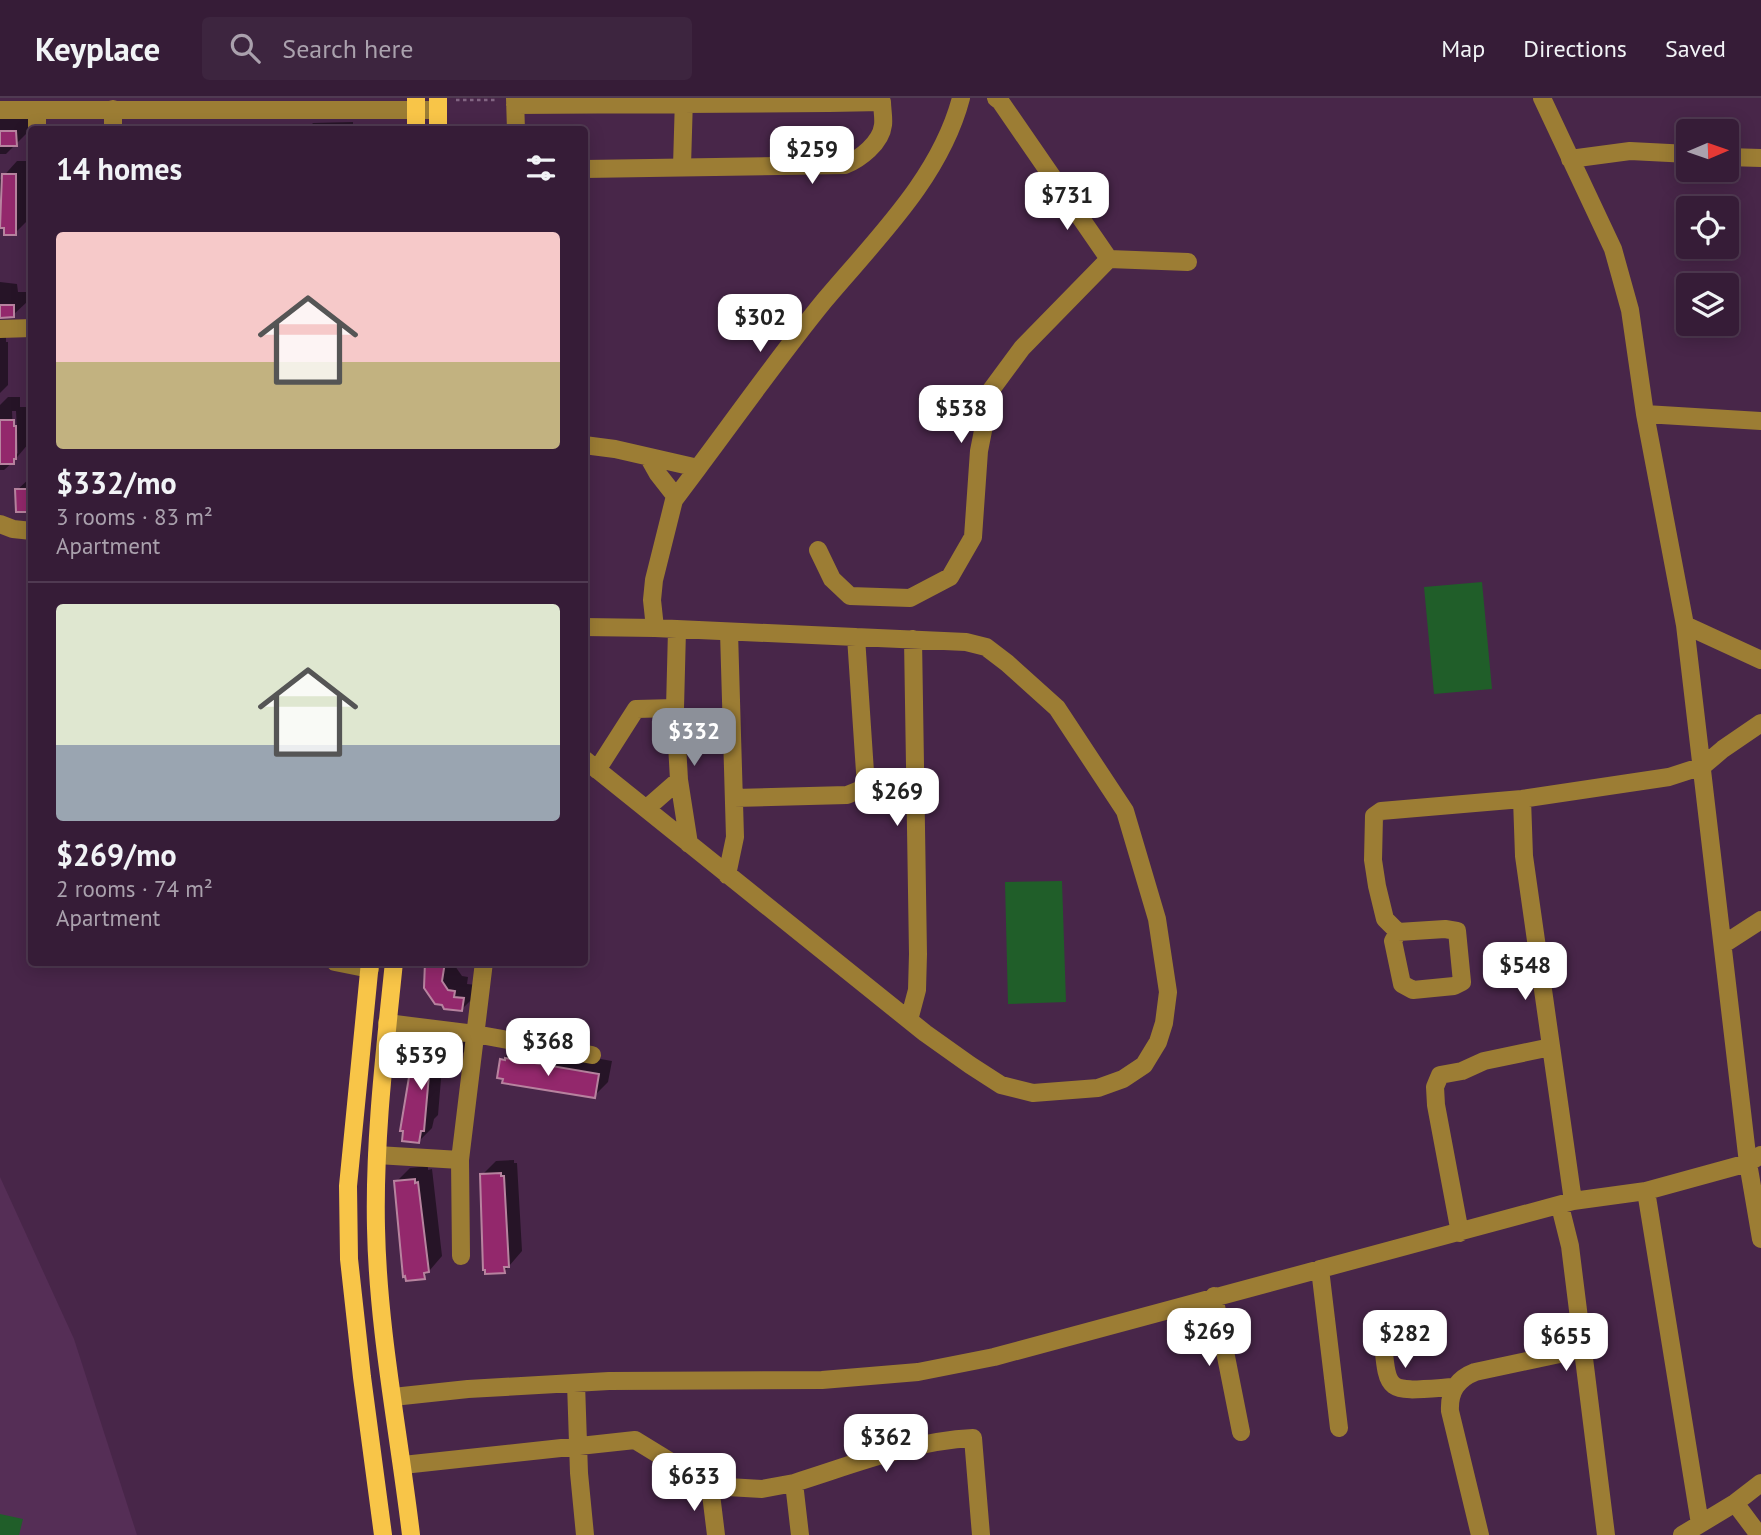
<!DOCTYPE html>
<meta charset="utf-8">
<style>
body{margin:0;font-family:"PT Sans",sans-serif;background:#3d253f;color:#f1f3f6;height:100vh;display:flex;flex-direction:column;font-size:26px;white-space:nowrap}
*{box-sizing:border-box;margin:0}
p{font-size:23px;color:#aaa1ad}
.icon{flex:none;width:38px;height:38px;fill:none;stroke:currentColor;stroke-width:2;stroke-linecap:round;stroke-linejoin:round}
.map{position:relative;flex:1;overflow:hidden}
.panel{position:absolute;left:28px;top:28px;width:560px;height:840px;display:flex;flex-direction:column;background:#361c37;border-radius:7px;box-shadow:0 4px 18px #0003,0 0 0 2px #503a52}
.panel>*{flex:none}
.needle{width:46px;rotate:88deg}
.fabs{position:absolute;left:1676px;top:21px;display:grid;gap:14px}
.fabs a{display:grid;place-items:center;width:63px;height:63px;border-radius:7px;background:#361c37;box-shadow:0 4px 18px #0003,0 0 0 2px #503a52;font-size:35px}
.price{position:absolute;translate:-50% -60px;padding:0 16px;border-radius:14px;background:#fff;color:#222;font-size:23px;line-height:46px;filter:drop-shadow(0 2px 4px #0008)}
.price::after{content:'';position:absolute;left:50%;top:42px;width:21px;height:16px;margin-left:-10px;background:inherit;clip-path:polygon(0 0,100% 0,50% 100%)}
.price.selected{background:#8c9099;color:#fff}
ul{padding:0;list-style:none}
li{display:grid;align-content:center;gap:14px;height:371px;padding:0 28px}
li+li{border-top:2px solid #503a52}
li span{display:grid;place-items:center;height:217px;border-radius:7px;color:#555}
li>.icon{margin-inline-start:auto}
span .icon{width:126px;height:126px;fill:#fffc;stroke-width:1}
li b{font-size:30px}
h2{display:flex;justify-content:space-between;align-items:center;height:84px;padding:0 28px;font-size:30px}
header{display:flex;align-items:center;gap:42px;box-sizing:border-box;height:98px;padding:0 35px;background:#361c37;border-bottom:2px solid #503a52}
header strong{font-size:33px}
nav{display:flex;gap:38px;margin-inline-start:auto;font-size:24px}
.search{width:490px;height:63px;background:#3d253f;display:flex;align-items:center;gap:18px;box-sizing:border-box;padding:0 24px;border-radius:7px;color:#aaa1ad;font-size:26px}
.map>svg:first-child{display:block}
.built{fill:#552e56}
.green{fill:#205e29}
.shadow{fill:#0007;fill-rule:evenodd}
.building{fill:#93286c;stroke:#b7839f;stroke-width:2}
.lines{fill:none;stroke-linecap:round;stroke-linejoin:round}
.path{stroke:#826583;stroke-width:2.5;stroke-dasharray:3.5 3.5;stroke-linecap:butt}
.minor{stroke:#9c7d34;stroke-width:18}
.major{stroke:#f8c548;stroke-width:18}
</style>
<header>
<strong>Keyplace</strong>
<div class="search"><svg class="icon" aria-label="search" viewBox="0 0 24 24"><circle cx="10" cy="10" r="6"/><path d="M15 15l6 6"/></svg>Search here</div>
<nav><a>Map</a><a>Directions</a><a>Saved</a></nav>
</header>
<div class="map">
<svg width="1761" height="1437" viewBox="0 0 1761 1437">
<rect width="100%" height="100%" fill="#482649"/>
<path class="built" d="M0,1079L74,1241L137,1437H0Z"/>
<path class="green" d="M1482,484L1492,591L1434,596L1424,489Z
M1062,783L1066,904L1008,906L1005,784Z
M0,1416L23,1421L19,1437H0Z"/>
<path class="shadow" d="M0,20H30V32L6,56H0Z
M353,24V32H307L313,25Z
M17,63H29V121L15,135L6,128H0V82Z
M0,184L17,186L18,194H27V204L13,217L0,219Z
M0,238H6V244H8V287L0,295Z
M8,299H20V309H27L29,345L13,364L4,372H0V307ZM12,313H16L18,355L14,359Z
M32,378V412L17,392Z
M427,864H456L455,868L462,878L468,879L467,886L477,887L476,897L462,911Z
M445,939L470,940L468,950L454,964L450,963L442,969L438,1017L434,1021L432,1030L419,1043L416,965Z
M520,947L612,963L608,984L594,998L502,962L516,948Z
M514,1062V1065H517L522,1153L504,1174L482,1077L496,1063Z
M428,1068V1072L432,1071L442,1158L424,1179L396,1084L410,1070Z"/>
<path class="building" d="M0,33H16L17,48H0Z
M2,76H16V137H4V130H0Z
M0,207H14V219L0,220Z
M0,322H14V328H16V361H14V366H0Z
M15,391H32V414H16Z
M425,864H445L442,883L448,892L455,893L454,899L464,900L462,913L444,911L442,907L435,906L424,890Z
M439,950L457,954L455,966L446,964L445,971L438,970L429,977L424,1033H421L419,1045L402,1043L403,1033H400L410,973L414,964L429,952L437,953Z
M505,960L599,976L595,1000L502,985L503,981L497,980L500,961L505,962Z
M501,1075V1078H504L509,1169H504L505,1175L485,1176V1172H483L480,1076Z
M415,1081V1085L418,1084L429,1174L424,1175L425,1181L406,1183L405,1178L403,1179L394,1083Z"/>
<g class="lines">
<path class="path" d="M456,2H498"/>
<path class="minor" d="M515,0L516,32
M996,0L1000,3L1109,161L1188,164
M1542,0L1613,151L1630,212L1645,316L1685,527L1748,1065L1761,1141
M515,7L829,5V0
M0,12H438
M37,32V12
M113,32V11
M1727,59L1761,60
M1570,61L1630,53L1689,56
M682,68L684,0
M584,71L845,67C860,61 881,45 883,27C884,20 882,11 882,4L829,5
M0,231L32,230
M1645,316L1761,323
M584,347L615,351L698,370C740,314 780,257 824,203C876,141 940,80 961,0
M649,360L658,376L676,399
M0,426L13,431L32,433
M818,452L832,481L850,498L910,500L950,479L973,439L979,353L991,292L1022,250L1109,161
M1685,527L1761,562
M584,529L655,530
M677,532L675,610L679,682
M856,539L866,689
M584,661L925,935L970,967L1001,987L1033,995L1098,990L1123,981L1144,967L1158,944L1164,925L1168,894L1157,821L1125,713L1057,610L1007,565L986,549L966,544L655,530L652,502L654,482L674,402L698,370
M597,672L636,611L675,610
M734,700L847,697L884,682L916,679
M1522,701L1524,758L1573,1103
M647,710L679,682L689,746
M727,777L735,739L729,534
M1398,834L1393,843L1402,886L1413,892L1454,888L1462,884L1457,833L1445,831L1398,834L1385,821L1377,788L1373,762L1374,718L1381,713L1522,701L1669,679L1703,668L1723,651L1761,625
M1724,846L1761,822
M335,864L370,871
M909,922L917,892L918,856L913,541
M387,925L475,936L592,957
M377,1057L460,1062
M1646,1093L1700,1426
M1560,1108L1570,1148L1606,1437
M1460,1135L1436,1007L1435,989L1440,977L1462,973L1484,963L1551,949
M461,1158L460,1062L484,864
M1320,1171L1339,1330
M1214,1198L1241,1334
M1381,1226C1389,1298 1380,1294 1454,1289
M576,1285L579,1375L585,1437
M393,1299L468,1291L609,1283L822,1282L918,1274L994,1259L1573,1103L1646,1093L1748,1065L1761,1057
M403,1367L635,1342L710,1388L762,1391L794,1385L800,1437
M794,1385C852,1367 911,1343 973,1340L981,1437
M710,1388L716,1437
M1735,1405L1759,1437
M1480,1437L1450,1313C1449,1294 1457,1281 1475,1274L1583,1251
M1682,1437L1735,1405L1761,1385"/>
<path class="major" d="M416,32V0
M438,32V0
M370,864L348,1088L349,1161L362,1279L383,1437
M394,864C385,952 374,1042 376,1130C378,1233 399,1335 411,1437"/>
</g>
</svg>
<div class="fabs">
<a><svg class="needle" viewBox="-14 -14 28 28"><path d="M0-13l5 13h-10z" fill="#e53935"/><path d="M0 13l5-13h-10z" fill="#aaa1ad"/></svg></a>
<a><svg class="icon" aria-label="locate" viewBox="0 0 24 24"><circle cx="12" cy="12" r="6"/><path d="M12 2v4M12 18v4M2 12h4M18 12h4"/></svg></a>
<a><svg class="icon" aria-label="layers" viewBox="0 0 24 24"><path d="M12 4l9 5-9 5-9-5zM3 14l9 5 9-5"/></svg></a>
</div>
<b class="price" style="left:812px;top:88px">$259</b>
<b class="price" style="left:1067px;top:134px">$731</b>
<b class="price" style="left:760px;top:256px">$302</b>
<b class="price" style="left:961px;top:347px">$538</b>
<b class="price selected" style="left:694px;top:670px">$332</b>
<b class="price" style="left:897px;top:730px">$269</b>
<b class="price" style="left:1525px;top:904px">$548</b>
<b class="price" style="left:548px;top:980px">$368</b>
<b class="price" style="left:421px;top:994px">$539</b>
<b class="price" style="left:1209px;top:1270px">$269</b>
<b class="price" style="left:1405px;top:1272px">$282</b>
<b class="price" style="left:1566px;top:1275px">$655</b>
<b class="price" style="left:886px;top:1376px">$362</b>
<b class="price" style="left:694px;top:1415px">$633</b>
<section class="panel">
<h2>14 homes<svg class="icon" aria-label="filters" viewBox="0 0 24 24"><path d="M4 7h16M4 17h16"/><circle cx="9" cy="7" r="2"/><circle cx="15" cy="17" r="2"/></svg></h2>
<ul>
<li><span style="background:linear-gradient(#f6c9c9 60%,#c2b280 0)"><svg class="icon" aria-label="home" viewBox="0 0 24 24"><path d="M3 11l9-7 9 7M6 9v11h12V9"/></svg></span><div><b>$332/mo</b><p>3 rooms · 83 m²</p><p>Apartment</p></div></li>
<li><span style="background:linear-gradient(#dfe7d0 65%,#9aa5b1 0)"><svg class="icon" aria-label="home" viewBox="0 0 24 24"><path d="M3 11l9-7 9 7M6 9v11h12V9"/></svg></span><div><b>$269/mo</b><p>2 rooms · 74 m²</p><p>Apartment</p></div></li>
</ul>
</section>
</div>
